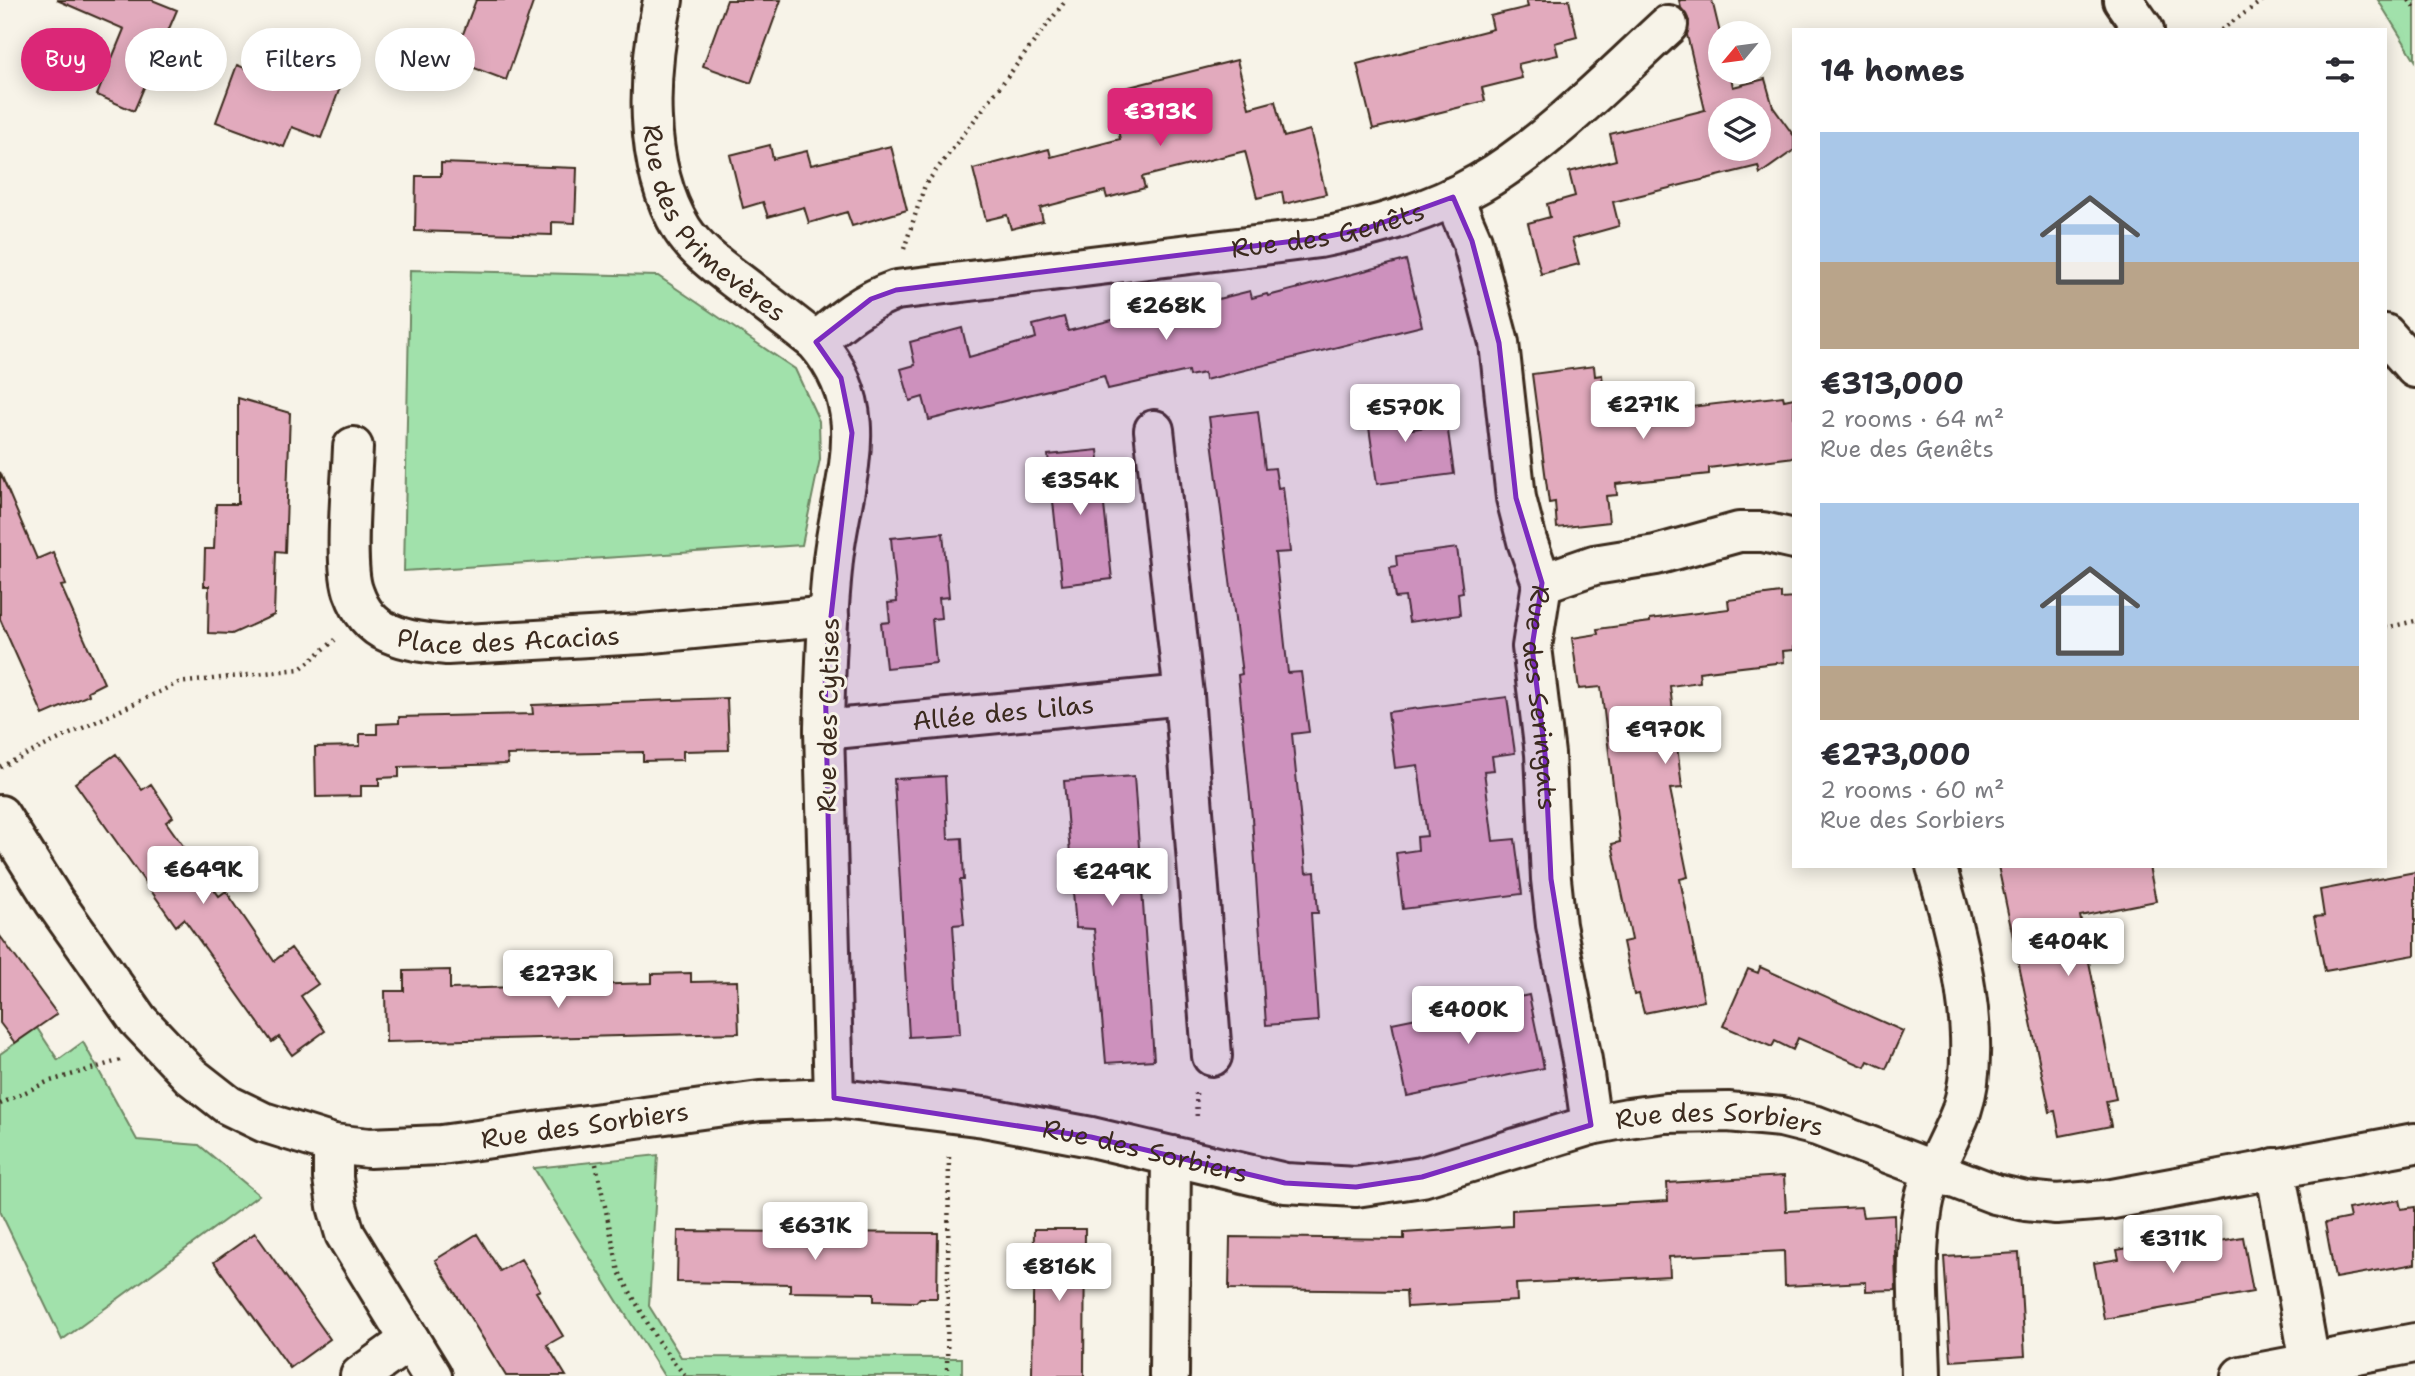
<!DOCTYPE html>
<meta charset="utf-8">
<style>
body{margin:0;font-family:"Shantell Sans",sans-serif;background:#f2f2f3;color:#2b2b33;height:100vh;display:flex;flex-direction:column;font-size:26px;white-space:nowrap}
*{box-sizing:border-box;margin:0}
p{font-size:23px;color:#7c7c81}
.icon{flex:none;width:38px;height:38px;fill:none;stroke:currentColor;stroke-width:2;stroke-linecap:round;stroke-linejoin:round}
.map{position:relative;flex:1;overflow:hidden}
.drawer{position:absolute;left:1792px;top:28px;width:595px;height:840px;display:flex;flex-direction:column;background:#fff;border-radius:0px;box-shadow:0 4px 18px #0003}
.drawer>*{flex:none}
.guide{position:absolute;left:21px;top:28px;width:665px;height:63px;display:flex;gap:14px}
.needle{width:46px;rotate:241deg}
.buttons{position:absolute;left:1708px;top:21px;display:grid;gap:14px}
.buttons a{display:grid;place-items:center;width:63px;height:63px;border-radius:50%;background:#fff;box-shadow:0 4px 18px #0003;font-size:35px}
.price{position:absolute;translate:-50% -60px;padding:0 16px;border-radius:7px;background:#fff;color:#222;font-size:23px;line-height:46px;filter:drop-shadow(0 2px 4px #0008)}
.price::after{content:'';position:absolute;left:50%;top:42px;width:21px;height:16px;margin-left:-10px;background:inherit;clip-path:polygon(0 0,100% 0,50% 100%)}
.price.selected{background:#db2777;color:#fff}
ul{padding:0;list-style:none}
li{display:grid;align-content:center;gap:14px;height:371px;padding:0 28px}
li span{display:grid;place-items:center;height:217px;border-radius:0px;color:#555}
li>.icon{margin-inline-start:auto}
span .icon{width:126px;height:126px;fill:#fffc;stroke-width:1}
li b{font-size:30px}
h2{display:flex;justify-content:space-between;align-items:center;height:84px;padding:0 28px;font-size:30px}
.chip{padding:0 24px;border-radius:32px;background:#fff;box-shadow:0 4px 18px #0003;font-size:24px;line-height:63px}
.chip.selected{background:#db2777;color:#fff}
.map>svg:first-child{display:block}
.green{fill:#a1e1ab;stroke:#6e8664;stroke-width:2}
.building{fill:#e2aabd;stroke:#3b2a1e;stroke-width:2;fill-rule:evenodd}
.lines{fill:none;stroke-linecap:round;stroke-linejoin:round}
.minor-casing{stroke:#3b2a1e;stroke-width:44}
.major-casing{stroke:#3b2a1e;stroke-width:44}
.path{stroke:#3b2a1e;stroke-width:4.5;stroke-dasharray:2 5;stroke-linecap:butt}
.minor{stroke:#f7f3e8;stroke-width:38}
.major{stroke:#f7f3e8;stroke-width:38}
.marked{fill:#7b2cbf;fill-opacity:0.2;stroke:#7b2cbf;stroke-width:5;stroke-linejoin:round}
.labels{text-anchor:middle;stroke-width:6;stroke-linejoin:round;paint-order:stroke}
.street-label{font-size:26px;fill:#3b2a1e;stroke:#f7f3e8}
</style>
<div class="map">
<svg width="2415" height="1376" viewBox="0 0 2415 1376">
<rect width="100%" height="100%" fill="#f7f3e8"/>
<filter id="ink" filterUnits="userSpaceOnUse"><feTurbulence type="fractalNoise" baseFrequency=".0143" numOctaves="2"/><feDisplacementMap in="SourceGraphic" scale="14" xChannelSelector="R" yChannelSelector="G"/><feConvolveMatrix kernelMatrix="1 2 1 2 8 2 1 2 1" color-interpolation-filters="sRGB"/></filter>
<g filter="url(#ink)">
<path class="green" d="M2378,0H2415V60Z
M410,270L658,276L795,369L819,421L820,459L802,545L404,571Z
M37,1028L58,1060L83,1042L137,1140L199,1145L259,1195L62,1340L0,1211V1054Z
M658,1155L649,1306L681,1357L962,1358V1376H664L534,1168Z"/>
<path class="building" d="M57,0H152L177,10L134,111L97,95L124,29Z
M476,0H534L506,80L453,60Z
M727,0H781L751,83L703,66Z
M1526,0H1569L1577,37L1555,43L1558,55L1518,64L1522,78L1482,88L1485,101L1373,129L1357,64L1493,29L1490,16L1528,7Z
M1679,0H1712L1720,33V72H1730L1733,87L1765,79L1773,107L1794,136V150L1760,174L1758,166L1613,202L1619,226L1572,239L1579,264L1541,274L1528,223L1550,217L1547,204L1575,196L1569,172L1616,160L1610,134L1705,110L1687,35L1689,21L1681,8ZM1720,110H1759V149H1720Z
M282,54L344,77L321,138L292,127L284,147L216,122L237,65L274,79Z
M1237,60L1249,108L1275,101L1284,137L1310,130L1326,194L1284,204L1282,192L1257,198L1245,151L1142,177L1145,188L1107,198L1105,191L1040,208L1043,221L1011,229L1007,215L986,220L973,169L1049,149L1051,157L1120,139L1109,92Z
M770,145L773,159L807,151L811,165L891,146L907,210L852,226L847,212L809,223L804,207L768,217L763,202L743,208L730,155Z
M441,163L577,168L575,223L552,222V235L415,231L416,176H441Z
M1406,260L1422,326L1205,380L1204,373L1189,376L1188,371L1108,389L1104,376L929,420L923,397L910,401L901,369L915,365L910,342L962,328L969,357L1036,338L1033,325L1064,317L1068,331L1173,305L1174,310L1250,291L1252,298L1267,294L1268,296Z
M1594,366L1595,376L1602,375L1607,417L1783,396L1784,400L1794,398V457L1709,468V474L1616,484L1617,495L1606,496L1609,522L1557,528L1555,502L1549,503L1532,374Z
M1401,395L1405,430L1447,424L1454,474L1377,484L1365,399Z
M238,398L290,413L285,552L276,551L274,615L232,634L208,633L209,586H204L205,549H214L216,504H238Z
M1258,411L1265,469L1275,468L1278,488L1283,487L1290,552L1275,553L1288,673L1301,672L1309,732L1292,734L1306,873L1315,872L1318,913H1311L1318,1021L1266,1025L1252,818L1238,675L1242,674L1209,417Z
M1098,450L1112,579L1062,585L1048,455Z
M0,472L37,559L53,552L66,585L61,586L104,683L88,691L89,695L43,715L0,619Z
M943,533L949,597L939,598L941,618L932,619L936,663L886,668L881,623L890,622L888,603L897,602L891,538Z
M1457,548L1463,592L1458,593L1460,615L1409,622L1405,597L1395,598L1390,567L1397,566L1396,556Z
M1781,593V599L1794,598V650L1783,651L1784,662L1699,672L1700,682L1670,686L1682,788L1670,789L1688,877L1680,879L1704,1001L1644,1013L1639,994L1634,995L1623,942L1632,940L1612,844L1620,842L1601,687L1579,689L1572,638L1598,634L1597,629L1650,622V619L1729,609L1728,600Z
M1507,697L1515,753L1492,756L1494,770L1484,771L1493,841L1515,839L1522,894L1403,909L1396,853L1418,850L1417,837L1427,836L1418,765L1395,768L1388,712Z
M727,698L729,750L683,751V760L643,761V752L507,755L508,764L399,767V777L379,778V786H361V796L316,797L315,747L360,746V734H377V724L399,723V717L533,714L532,705Z
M116,754L142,790L151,784L173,817L166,822L219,896L226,891L274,961L291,948L318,984L301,996L325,1031L292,1055L279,1037L272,1042L184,919L176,926L75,783Z
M945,776L948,839L962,838L964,880H960L964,924L953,925L960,1034L909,1037L894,779Z
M1134,776L1154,1060L1106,1063L1094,929L1076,928L1064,781Z
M1998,866H2149L2156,901L2080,916L2116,1099L2106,1101L2111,1126L2060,1136L2055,1111L2050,1112Z
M2415,872V955L2325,971L2314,917L2324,916L2320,890Z
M0,936L57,1014L15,1043L0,1023Z
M1760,967L1903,1031L1886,1069L1868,1061L1865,1067L1798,1038L1793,1050L1775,1041L1772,1047L1723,1026L1748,969L1758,973Z
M450,970V989L652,983V974L691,973V982L737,981L739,1033L386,1042L385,991H404V971Z
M1529,995L1544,1068L1407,1096L1392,1023Z
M1784,1176L1786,1211L1861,1207L1863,1217L1894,1215L1896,1290L1866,1291V1282L1785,1286L1784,1251L1669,1257L1670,1276L1516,1284L1517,1301L1407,1307L1406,1291L1229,1289L1230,1237L1404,1239V1233L1512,1226V1210L1668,1201L1667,1183Z
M2399,1200L2401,1209L2415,1207V1264L2335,1278L2325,1223L2350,1218L2348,1209Z
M1034,1229H1085L1084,1376H1032Z
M678,1231L938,1233L937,1298H920L916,1302L874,1301V1293L790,1292V1284L677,1282Z
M2217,1232L2219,1241L2243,1237L2253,1292L2104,1319L2094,1263L2119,1259L2117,1250Z
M255,1233L330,1339L290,1368L214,1262Z
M477,1234L500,1271L521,1259L540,1290L536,1292L563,1336L547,1345L566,1376H506L435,1260Z
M2019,1253L2025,1356L1951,1361L1944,1257Z"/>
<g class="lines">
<g class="minor-casing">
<g id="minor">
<path id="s1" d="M663,0C648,71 642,164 682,229C698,254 726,272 749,290C771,307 794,324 816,342C877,413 842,480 833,560C827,617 825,673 824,730L834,1098"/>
<path id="s2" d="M1453,197L1472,241L1499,343L1516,498L1527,541L1542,583L1532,647L1545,754L1551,879L1556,925L1582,1060L1591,1125"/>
<path id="s3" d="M816,342C841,320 864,301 896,290L1319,238C1375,227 1430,212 1480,183C1547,144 1610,78 1668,25"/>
<path d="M1154,430L1184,695L1212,1056"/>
<path id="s4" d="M353,447C352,480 343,566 354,593C360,610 372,626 389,633C407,641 428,643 447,645L642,634L829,616"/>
<path d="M1542,583L1594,565L1656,555L1739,532H1763L1794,539"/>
<path id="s5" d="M824,730L1184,695"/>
<path id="s6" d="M0,815L54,901L138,1020L191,1076L228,1105L263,1122L333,1144L369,1148L441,1145L760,1101L834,1098L984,1117L1091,1137L1285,1183L1356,1187L1422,1177L1591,1125L1628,1118L1665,1113L1728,1112L1781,1117L1817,1126L1995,1194L2026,1201L2056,1204L2107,1200L2415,1143"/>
<path d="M333,1144V1178L337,1206L345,1234L432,1376"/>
<path d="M2275,1168L2310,1363"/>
<path d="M360,1376L410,1340"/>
<path d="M1169,1376L1171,1156"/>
<path d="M1921,1376C1920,1320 1913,1261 1923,1206C1929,1173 1949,1143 1961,1112C1985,1042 1957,936 1936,866"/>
<path d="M2241,1376L2415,1343"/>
</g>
</g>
<g class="major-casing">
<path id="major" d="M2123,0L2144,30
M2385,334L2415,368"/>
</g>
<path class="path" d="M2409,0L2415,8
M2221,30L2263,0
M904,249L925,185L1066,0
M2385,628L2415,621
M0,767L178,683L300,669L335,640
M1196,1093L1197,1120
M0,1104L47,1082L121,1060
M596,1164L619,1272L657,1340L685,1376
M947,1376L949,1153"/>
<use href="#minor" class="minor"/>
<use href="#major" class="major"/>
</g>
</g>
<path class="marked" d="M1453,197L1472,241L1499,343L1516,498L1542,583L1532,647L1545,754L1551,879L1591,1125L1422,1177L1356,1187L1285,1183L1091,1137L834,1098L825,669L852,433L841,378L816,342L871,299L896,290L1319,238L1365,229Z"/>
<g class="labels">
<g class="street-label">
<text dy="9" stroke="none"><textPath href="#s1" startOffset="247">Rue des Primevères</textPath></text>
<text dy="9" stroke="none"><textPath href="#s3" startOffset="532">Rue des Genêts</textPath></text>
<text dy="9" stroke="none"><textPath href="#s4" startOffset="322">Place des Acacias</textPath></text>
<text dy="9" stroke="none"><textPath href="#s2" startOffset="514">Rue des Seringats</textPath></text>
<text dy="9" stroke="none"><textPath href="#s5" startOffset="180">Allée des Lilas</textPath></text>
<text transform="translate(828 715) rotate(-89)" y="9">Rue des Cytises</text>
<text dy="9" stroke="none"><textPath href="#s6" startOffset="737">Rue des Sorbiers</textPath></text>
<text dy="9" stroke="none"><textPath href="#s6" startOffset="1892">Rue des Sorbiers</textPath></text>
<text dy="9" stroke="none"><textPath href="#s6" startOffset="1304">Rue des Sorbiers</textPath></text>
</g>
</g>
</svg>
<div class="buttons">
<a><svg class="needle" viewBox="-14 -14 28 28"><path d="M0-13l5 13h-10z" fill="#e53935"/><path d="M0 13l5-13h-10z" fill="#7c7c81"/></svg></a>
<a><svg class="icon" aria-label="layers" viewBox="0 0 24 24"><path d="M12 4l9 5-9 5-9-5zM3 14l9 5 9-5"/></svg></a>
</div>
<b class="price selected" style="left:1160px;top:148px">€313K</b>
<b class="price" style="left:1166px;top:342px">€268K</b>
<b class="price" style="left:1643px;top:441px">€271K</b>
<b class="price" style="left:1405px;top:444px">€570K</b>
<b class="price" style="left:1080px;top:517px">€354K</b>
<b class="price" style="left:1665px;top:766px">€970K</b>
<b class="price" style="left:203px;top:906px">€649K</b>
<b class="price" style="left:1112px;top:908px">€249K</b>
<b class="price" style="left:2068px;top:978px">€404K</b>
<b class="price" style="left:558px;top:1010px">€273K</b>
<b class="price" style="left:1468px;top:1046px">€400K</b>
<b class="price" style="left:815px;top:1262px">€631K</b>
<b class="price" style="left:2173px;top:1275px">€311K</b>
<b class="price" style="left:1059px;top:1303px">€816K</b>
<div class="guide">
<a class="chip selected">Buy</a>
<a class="chip">Rent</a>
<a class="chip">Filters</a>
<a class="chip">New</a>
</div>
<section class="drawer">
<h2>14 homes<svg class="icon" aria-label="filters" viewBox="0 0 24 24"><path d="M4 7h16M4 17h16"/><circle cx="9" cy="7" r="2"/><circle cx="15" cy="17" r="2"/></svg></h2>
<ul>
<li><span style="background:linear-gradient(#a9c7e8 60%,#b9a48a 0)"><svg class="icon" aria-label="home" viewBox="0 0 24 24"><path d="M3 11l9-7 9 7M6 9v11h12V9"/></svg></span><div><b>€313,000</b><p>2 rooms · 64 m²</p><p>Rue des Genêts</p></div></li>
<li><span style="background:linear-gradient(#a9c7e8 75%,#b9a48a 0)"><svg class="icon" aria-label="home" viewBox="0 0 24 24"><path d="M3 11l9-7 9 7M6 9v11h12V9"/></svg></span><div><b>€273,000</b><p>2 rooms · 60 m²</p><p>Rue des Sorbiers</p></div></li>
</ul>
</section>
</div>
